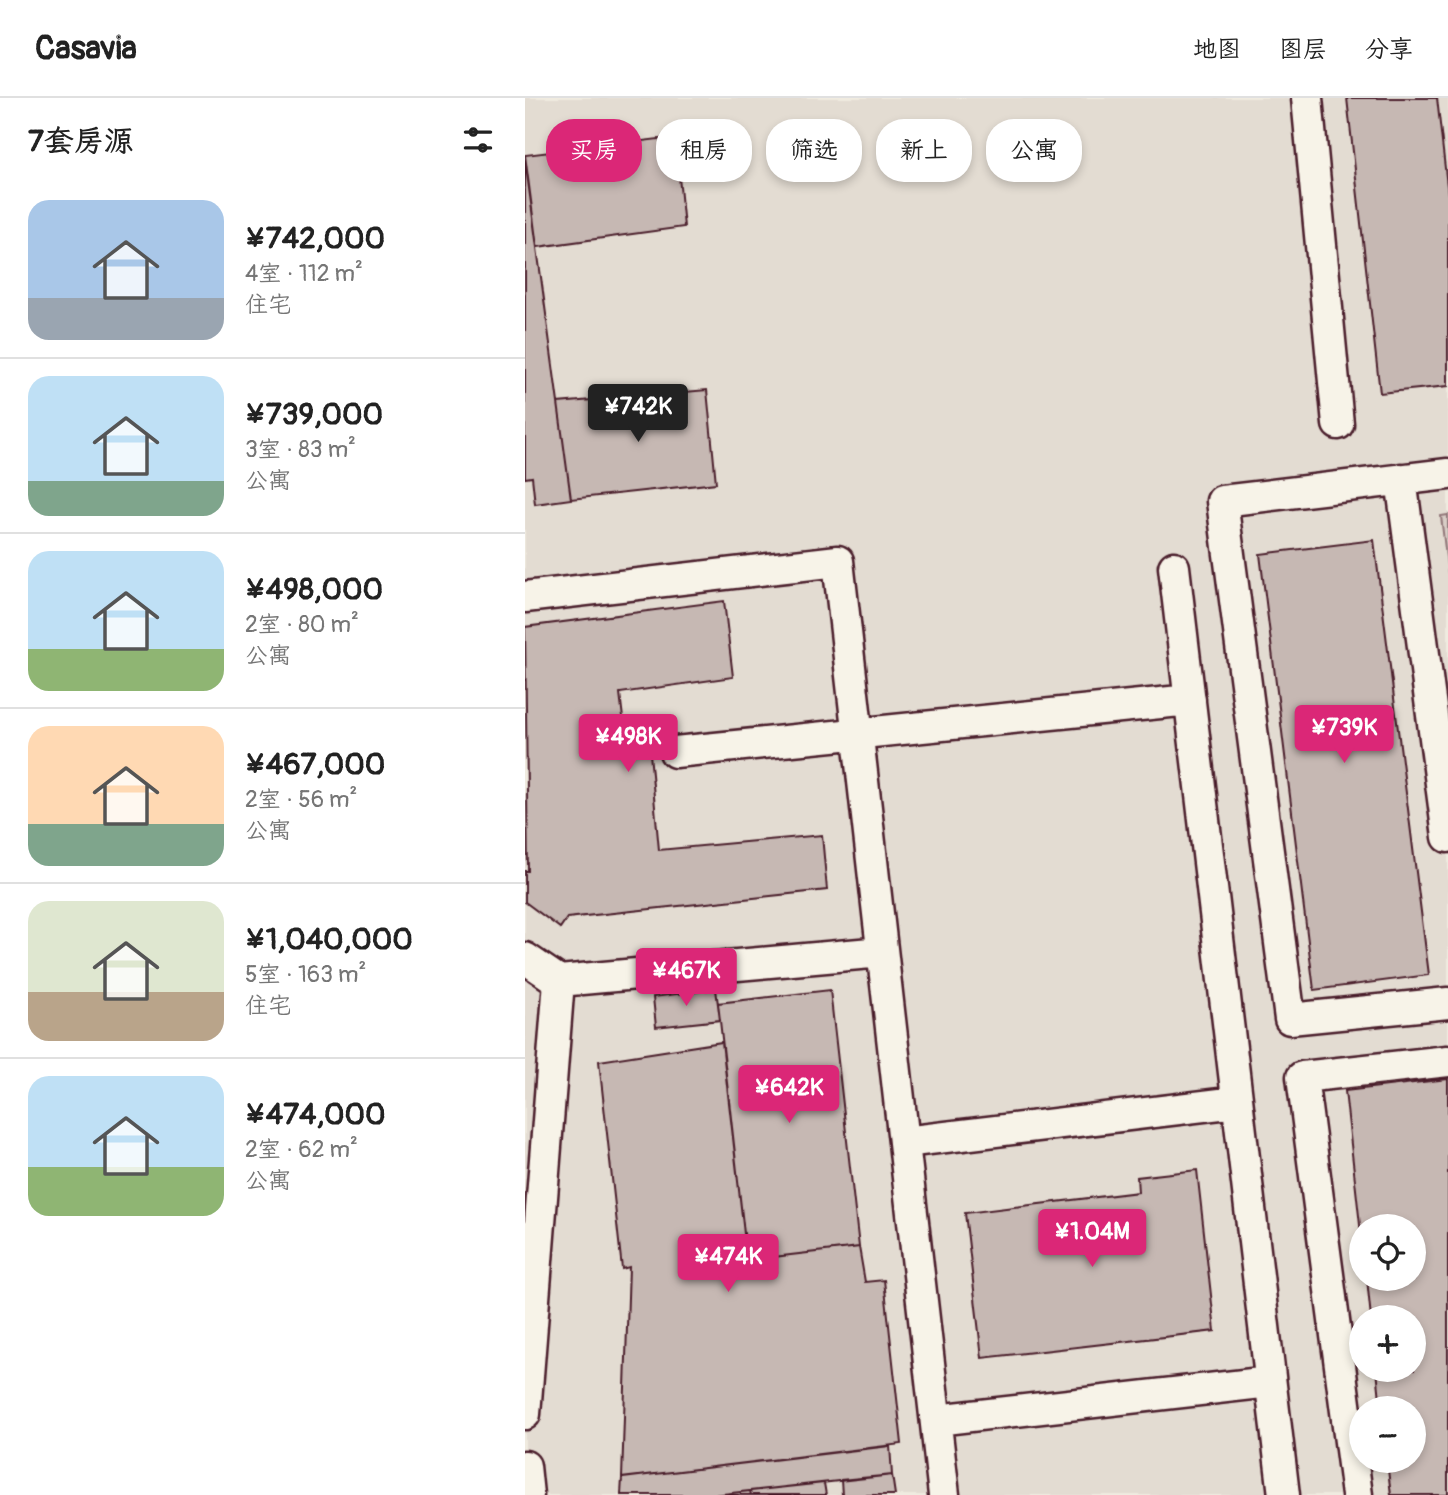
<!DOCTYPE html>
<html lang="zh">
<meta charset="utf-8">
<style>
body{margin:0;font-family:Pangolin,"LXGW WenKai TC",sans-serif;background:#f2f2f2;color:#222;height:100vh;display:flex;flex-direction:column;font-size:26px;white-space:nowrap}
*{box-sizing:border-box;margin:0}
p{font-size:23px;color:#767676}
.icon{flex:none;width:38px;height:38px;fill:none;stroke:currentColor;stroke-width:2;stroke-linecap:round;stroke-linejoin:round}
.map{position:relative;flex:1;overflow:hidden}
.sheet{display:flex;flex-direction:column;background:#fff;width:525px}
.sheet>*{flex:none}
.hud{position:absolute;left:21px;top:21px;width:665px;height:63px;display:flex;gap:14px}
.controls{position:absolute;left:824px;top:1116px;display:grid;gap:14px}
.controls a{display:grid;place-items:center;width:77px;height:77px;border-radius:50%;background:#fff;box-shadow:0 4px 10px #0003;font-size:35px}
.price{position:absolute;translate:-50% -60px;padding:0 16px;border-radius:7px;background:#db2777;color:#fff;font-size:23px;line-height:46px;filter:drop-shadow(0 2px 4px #0008)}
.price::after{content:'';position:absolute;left:50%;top:42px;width:21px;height:16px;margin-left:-10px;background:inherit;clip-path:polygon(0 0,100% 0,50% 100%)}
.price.on{background:#222;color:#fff}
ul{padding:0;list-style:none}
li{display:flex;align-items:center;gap:21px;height:175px;padding:0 28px}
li+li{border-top:2px solid #e0e0e0}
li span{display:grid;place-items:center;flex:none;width:196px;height:140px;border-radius:21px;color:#555}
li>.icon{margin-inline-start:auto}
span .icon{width:84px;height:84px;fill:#fffc;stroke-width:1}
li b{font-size:30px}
h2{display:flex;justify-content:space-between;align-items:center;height:84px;padding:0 28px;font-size:30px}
.pill{padding:0 24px;border-radius:28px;background:#fff;box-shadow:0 4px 10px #0003;font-size:24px;line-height:63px}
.pill.on{background:#db2777;color:#fff}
header{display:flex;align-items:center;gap:42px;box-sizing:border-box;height:98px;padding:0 35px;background:#fff;border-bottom:2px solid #e0e0e0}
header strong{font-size:33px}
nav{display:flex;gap:38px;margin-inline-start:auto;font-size:24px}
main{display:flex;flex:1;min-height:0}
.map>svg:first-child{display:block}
.built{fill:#e3dcd2;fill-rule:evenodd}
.green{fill:#d8cdc6;stroke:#917678;stroke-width:2}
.building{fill:#c6b8b3;stroke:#4a1f2b;stroke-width:2}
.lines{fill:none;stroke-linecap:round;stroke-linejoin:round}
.minor-casing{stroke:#4a1f2b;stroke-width:35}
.minor{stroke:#f7f3e8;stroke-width:30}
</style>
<header>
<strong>Casavia</strong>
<nav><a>地图</a><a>图层</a><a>分享</a></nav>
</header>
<main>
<section class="sheet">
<h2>7套房源<svg class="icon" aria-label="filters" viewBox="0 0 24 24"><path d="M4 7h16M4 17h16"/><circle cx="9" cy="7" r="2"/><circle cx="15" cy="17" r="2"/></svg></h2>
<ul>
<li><span style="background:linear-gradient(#a9c7e8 70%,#9aa5b1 0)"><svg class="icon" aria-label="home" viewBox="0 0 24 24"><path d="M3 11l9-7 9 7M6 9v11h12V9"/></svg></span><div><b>¥742,000</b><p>4室 · 112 m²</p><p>住宅</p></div></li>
<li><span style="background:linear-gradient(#bfe0f5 75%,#7fa58c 0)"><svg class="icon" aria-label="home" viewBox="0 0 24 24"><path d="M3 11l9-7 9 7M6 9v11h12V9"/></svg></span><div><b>¥739,000</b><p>3室 · 83 m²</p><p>公寓</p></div></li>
<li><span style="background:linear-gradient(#bfe0f5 70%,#8fb573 0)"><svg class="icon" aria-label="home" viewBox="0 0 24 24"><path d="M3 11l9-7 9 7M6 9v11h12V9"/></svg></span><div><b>¥498,000</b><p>2室 · 80 m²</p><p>公寓</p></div></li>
<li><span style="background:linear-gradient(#ffd9b3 70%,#7fa58c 0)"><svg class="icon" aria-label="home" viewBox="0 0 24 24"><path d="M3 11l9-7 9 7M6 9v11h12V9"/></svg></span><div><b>¥467,000</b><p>2室 · 56 m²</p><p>公寓</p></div></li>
<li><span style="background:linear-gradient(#dfe7d0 65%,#b9a48a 0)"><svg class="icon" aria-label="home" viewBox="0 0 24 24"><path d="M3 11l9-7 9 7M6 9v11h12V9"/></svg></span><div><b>¥1,040,000</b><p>5室 · 163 m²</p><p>住宅</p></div></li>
<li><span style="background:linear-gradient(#bfe0f5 65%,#8fb573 0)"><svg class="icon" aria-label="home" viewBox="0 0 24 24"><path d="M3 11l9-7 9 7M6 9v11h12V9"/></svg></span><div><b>¥474,000</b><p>2室 · 62 m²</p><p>公寓</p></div></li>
</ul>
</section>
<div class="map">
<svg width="923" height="1397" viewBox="0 0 923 1397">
<rect width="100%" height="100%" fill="#f0ebe0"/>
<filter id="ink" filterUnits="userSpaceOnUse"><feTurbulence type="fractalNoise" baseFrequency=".0143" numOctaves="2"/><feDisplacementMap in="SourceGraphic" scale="14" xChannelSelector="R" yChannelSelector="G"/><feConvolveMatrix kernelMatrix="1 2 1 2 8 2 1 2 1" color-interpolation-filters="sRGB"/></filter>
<g filter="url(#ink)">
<path class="built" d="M0,0H923V1397H0ZM836,1129H889V1181H836ZM836,1220H889V1272H836ZM836,1311H889V1363H836Z"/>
<path class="green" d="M923,417V476L916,418Z"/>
<path class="building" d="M822,0H912L923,97V288L855,295Z
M150,39L159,129L12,149L0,57Z
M0,61L46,401L10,406L7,379L0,380Z
M182,292L191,385L46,401L33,305Z
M849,442L904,877L789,892L735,456Z
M199,503L208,579L95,595L100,637L123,634L134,752L297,737L302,792L42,820L35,830L0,804V773H3L0,529Z
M191,891L195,922L131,929L128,899Z
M305,892L334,1149L222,1162L193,905Z
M197,944L222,1162L334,1149L340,1184L359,1182L377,1346L97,1380L104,1169L97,1171L74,963Z
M923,981V1397H866L862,1363H889V1311H856L852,1272H889V1220H846L842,1181H889V1129H836V1136L820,993Z
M672,1072L690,1233L457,1260L440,1115L613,1094L612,1079Z
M365,1348L367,1377L188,1397H96L97,1380Z
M367,1377L370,1397H317L316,1382Z
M299,1385L301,1397H188Z
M225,1393L226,1397H188Z"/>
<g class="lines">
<g class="minor-casing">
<path id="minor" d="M782,0L813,326
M923,376L697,403L765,921L923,905
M876,381L923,739
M649,469L759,1397
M0,499L313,463L419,1397
M150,654L665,602
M0,860L34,883L357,854
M379,1044L712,1004
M0,1316L34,883
M411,1322L745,1284
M0,1368L3,1397
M832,1397L777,979L923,963"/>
</g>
<use href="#minor" class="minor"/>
</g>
</g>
</svg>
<div class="controls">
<a><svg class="icon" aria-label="locate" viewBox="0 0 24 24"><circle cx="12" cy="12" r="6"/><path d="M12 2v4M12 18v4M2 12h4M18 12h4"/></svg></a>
<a>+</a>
<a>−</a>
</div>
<b class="price on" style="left:113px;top:346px">¥742K</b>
<b class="price" style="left:819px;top:667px">¥739K</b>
<b class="price" style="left:103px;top:676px">¥498K</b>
<b class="price" style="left:161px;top:910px">¥467K</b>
<b class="price" style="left:264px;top:1027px">¥642K</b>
<b class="price" style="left:567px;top:1171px">¥1.04M</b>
<b class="price" style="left:203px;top:1196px">¥474K</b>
<div class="hud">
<a class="pill on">买房</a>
<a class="pill">租房</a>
<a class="pill">筛选</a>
<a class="pill">新上</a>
<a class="pill">公寓</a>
</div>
</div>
</main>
